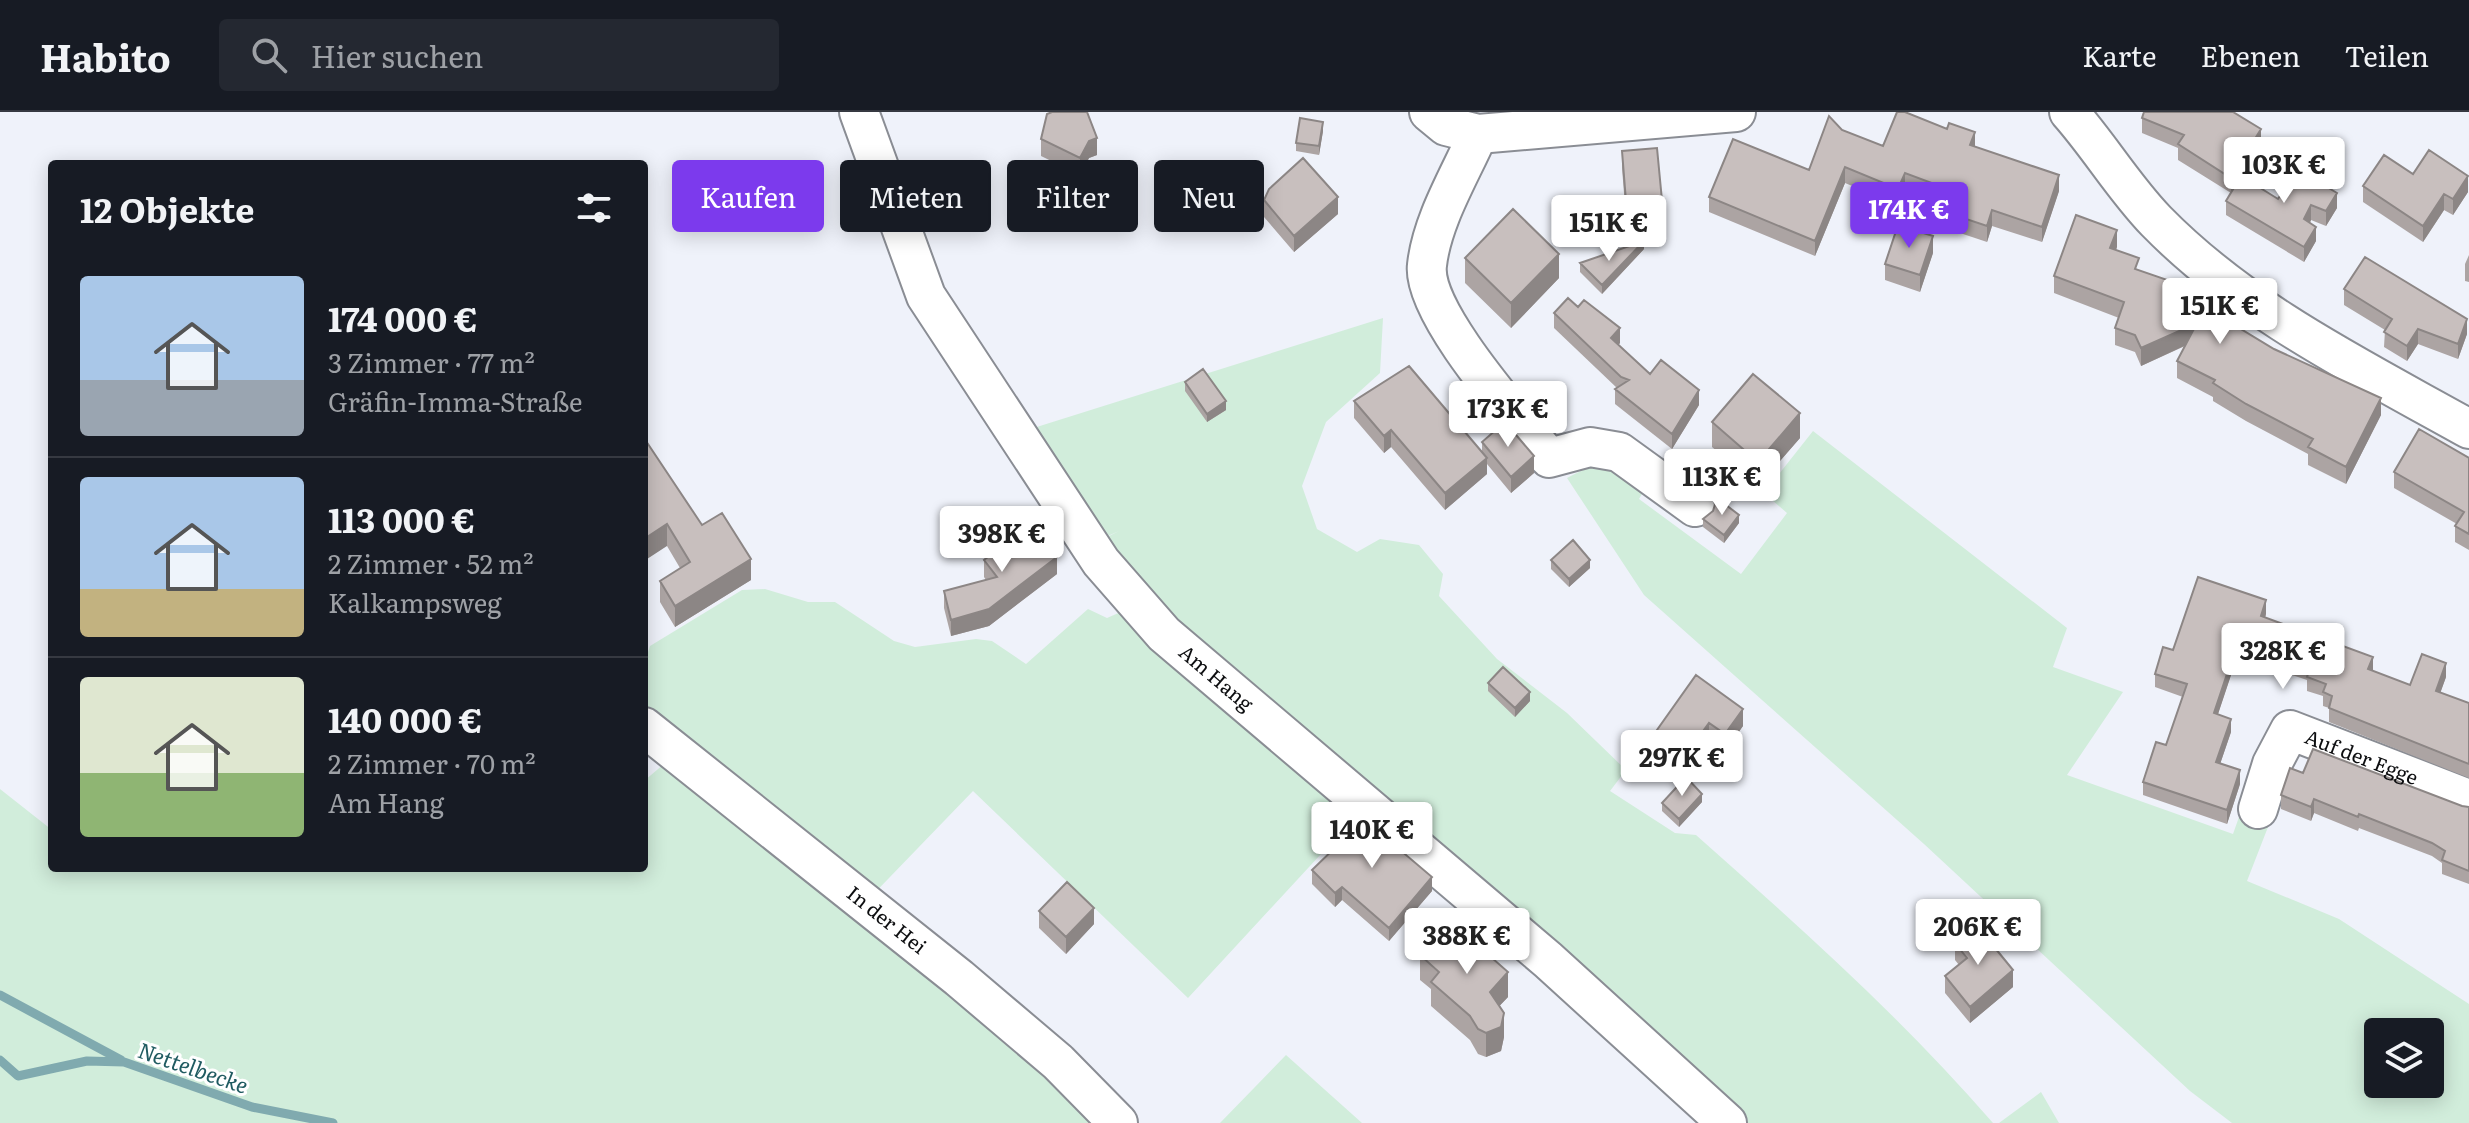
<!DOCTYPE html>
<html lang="de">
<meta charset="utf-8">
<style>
body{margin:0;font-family:Literata,serif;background:#242831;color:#f1f3f6;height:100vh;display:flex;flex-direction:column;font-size:30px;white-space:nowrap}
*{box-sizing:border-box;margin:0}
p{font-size:26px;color:#9ea1a6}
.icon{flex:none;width:44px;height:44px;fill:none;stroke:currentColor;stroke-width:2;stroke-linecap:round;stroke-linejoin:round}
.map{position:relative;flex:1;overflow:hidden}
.panel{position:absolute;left:48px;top:48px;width:600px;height:712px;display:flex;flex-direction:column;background:#171b24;border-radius:8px;box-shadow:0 4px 20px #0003}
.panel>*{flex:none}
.guide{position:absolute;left:672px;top:48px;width:760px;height:72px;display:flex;gap:16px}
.buttons{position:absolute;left:2364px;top:906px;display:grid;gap:16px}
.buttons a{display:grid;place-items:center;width:80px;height:80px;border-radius:8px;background:#171b24;box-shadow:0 4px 20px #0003;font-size:40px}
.price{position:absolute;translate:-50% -68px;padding:0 18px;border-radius:8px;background:#fff;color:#222;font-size:26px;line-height:52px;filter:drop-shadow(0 2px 4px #0008)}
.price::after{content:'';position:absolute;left:50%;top:48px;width:24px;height:18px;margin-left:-12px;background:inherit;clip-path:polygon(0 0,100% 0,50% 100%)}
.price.active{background:#7c3aed;color:#fff}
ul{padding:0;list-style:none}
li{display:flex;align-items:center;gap:24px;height:200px;padding:0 32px}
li+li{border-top:2px solid #363941}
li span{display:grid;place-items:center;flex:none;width:224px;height:160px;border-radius:8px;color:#555}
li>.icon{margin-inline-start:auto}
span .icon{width:96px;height:96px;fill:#fffc;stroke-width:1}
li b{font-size:34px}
h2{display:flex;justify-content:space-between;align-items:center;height:96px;padding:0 32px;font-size:34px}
.chip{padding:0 28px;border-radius:8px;background:#171b24;box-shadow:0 4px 20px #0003;font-size:28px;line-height:72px}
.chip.active{background:#7c3aed;color:#fff}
header{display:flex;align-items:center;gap:48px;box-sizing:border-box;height:112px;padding:0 40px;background:#171b24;border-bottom:2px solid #363941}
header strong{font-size:38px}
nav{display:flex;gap:44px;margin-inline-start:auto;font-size:28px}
.search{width:560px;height:72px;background:#242831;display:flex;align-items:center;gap:20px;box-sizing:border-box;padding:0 28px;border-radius:8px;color:#9ea1a6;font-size:30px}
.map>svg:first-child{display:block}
.green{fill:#d1eddb;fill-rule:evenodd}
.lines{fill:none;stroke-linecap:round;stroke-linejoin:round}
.stream{stroke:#80aaaf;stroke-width:9}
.minor-casing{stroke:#8a8d94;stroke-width:42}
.minor{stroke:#fff;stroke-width:38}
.wall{fill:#aca4a3}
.shaded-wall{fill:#8c8685}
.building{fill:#c8bfbe;stroke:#8c8685;stroke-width:2}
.labels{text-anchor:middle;stroke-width:6;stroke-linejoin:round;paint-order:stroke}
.street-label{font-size:20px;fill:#0d0e10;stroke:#fff}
.water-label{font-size:22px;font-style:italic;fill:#205b61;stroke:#fff}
</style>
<header>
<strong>Habito</strong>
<div class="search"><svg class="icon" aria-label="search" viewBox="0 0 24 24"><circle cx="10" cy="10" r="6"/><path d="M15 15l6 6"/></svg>Hier suchen</div>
<nav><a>Karte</a><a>Ebenen</a><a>Teilen</a></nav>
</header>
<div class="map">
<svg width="2469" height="1011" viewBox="0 0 2469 1011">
<rect width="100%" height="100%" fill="#eff2fa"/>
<path class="green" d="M1383,206L1380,261L1326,310L1302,374L1317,417L1357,440L1380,427L1419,433L1443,462L1439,484L1497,547L1567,601L1626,658L1610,679L1675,721L1696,723C1800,815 1902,906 1993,1011H1743L1173,511L1101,428L1119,419L1101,427L1024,319Z
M1813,319L2067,516L2053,555L2123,580L2067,663L2233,722L2245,688L2275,697L2247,769L2339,807L2469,892V1011H2232L2190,979L1924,732L1644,483L1567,366C1607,345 1612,348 1646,375L1639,387L1741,462L1787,401L1764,381ZM2378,920H2430V972H2378Z
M765,477L808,490H835L894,529L915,535L976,527L992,529L1026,552L1088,497L1107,506L1123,499L1358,702L1188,886L973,679L861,795L1108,1011H0V677L52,718V756H644V669L678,640L644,604V552L650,534L742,478Z
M1286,943L1362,1011H1220Z
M2041,980L2059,1011H1999Z"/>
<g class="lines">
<path class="stream" d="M0,883L121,948
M0,948L18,964L87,949L124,950L252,995L333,1011"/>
<g class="minor-casing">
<g id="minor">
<path id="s1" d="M859,0L926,184L1101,450L1164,522L1548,848L1727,1011"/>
<path d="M1429,0L1446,14L1478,22L1736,0"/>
<path d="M2069,0C2100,35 2124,76 2156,109C2245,200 2360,256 2469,317"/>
<path d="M1478,22C1460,63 1432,108 1427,153C1421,200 1518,307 1549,346L1590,335L1619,340L1695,395"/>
<path id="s2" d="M644,615L959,866L1058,950L1118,1011"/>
<path id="s3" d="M2258,697L2272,652L2290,618L2469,687"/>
</g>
</g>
<use href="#minor" class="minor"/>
</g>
<path class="wall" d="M2142,6L2261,33L2241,64L2278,87L2337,96L2326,114L2311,108L2310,111L2316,129L2304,150L2226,103V89L2231,81L2178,48V36L2142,21Z
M1842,18L1883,34L1975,35L2059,79L2042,130L1992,114L1987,130L1948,117V101L1951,94L1905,76L1898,93L1845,71L1815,144L1709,100V85L1809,58Z
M1323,19L1319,43L1296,39V31Z
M1041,27L1097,43L1089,46L1080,63L1041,44Z
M1622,39L1663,99V116L1627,119L1622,56Z
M2413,62L2468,80L2453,103L2444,98L2423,130L2363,90V74Z
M1264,88L1338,102L1294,140L1264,105Z
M2117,135L2116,138L2139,159L2242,218L2381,303L2346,372L2308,353V342L2246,309L2213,289V285L2177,266V249L2185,234L2141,254L2135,240L2115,233V216L2119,206L2054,181V164Z
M1644,137L1602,182L1580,160V151Z
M1933,141L1920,180L1885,168V152Z
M2469,143V170L2465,169V152Z
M1465,146L1559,166L1511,216L1465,171Z
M2344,177L2467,222L2458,247L2418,232L2407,249L2384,235L2385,218L2344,193Z
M1554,201L1620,231L1618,233L1650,262L1699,293L1672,337L1615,292V277L1617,276L1554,216Z
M1185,270L1226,298L1207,310L1185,279Z
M1354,289L1482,340V330L1534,361L1511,381L1487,352V362L1445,398L1391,335L1384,341L1354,306Z
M1712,310L1800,326L1758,374L1712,335Z
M644,326L702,413L751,468L675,515L660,490V469L680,456L667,434Z
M2469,346V438L2455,430V414L2457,412L2394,376V360Z
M1713,399L1739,411L1724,431L1703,415V407Z
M984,448L1057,462L989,514L951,524L944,496V479L986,468L984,465Z
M1551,448L1590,456L1569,475L1551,457Z
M2266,502L2265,506L2373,559L2410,573L2446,565L2440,581L2469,591V666L2329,610V596L2323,594V584L2307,579V568L2237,545L2218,602L2231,620L2220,652L2240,672L2227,712L2143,683V670L2166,633L2183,585L2155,575V562L2173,538Z
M1696,563L1743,614L1725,639L1709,628L1683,664L1652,642V625Z
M1488,571L1530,589L1515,605L1488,579Z
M2303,661L2469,695V772L2442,762V751L2432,744L2359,716L2358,719L2314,701L2311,709L2281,697V683Z
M1702,690L1679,715L1662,699V691Z
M1333,720L1432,779L1389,829L1342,788L1335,795L1312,772V758L1335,735L1333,733Z
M1039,799L1094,812L1066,842L1039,816Z
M1955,831L2013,875L1970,911L1945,881V864L1959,853L1955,848Z
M1420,843L1508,885L1499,894L1504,925L1501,939L1486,945L1478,942L1470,928L1431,894V877L1420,868Z"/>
<path class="shaded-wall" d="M1323,10V19L1319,43V34Z
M2261,17V33L2231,81V66Z
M1975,20V36L1970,33Z
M1097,26V43L1089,46L1080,63V46L1089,29Z
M1845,55V71L1815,144V129Z
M1905,61V76L1898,93V77Z
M2059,63V79L2042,130V115Z
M2468,64V80L2453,103V87Z
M2337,81V96L2326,114V99Z
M2444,82V98L2423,130V114Z
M1338,85V102L1294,140V124Z
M2311,93V108L2304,122V107Z
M1992,98V114L1987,130V114Z
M2316,115V129L2304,150V135Z
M2117,118V135L2110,153V136Z
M1933,124V141L1920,180V163Z
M1644,129V137L1602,182V173Z
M1559,142V166L1511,216V191Z
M2467,207V222L2458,247V232Z
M2197,211V228L2141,254V236Z
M1620,216V231L1611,241V226Z
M2418,217V232L2407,249V234Z
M1699,278V293L1672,337V322Z
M2381,286V303L2346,372V355Z
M1226,289V298L1207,310V302Z
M1800,301V326L1758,374V350Z
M1391,318V335L1384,341V324Z
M1534,344V361L1511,381V365Z
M1487,346V362L1445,398V381Z
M1739,403V411L1724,431V423Z
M667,412V434L644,449V427Z
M1057,445V462L989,514L951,524V508Z
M751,447V468L675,515V494Z
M1590,448V456L1569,475V467Z
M2266,488V502L2261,518V504Z
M2237,532V545L2214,614V601Z
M2373,545V559L2368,557Z
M2446,551V565L2436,593V579Z
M1530,580V589L1515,605V596Z
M1743,597V614L1725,639V622Z
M2231,607V620L2216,664V650Z
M1709,611V628L1683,664V647Z
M2240,658V672L2227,712V698Z
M1702,682V690L1679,715V707Z
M2314,687V701L2311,709V695Z
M1432,765V779L1389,829V816Z
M1342,775V788L1335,795V781Z
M1094,796V812L1066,842V825Z
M2013,858V875L1970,911V895Z
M1508,860V885L1490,904V880Z
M1504,901V925L1501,939L1486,945V921Z"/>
<path class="building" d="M1052,0H1087L1097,26L1089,29L1080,46L1041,27L1047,2Z
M1897,0H1905L1947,17L1949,11L1975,20L1970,33L2059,63L2042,115L1992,98L1987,114L1948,101L1956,80L1905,61L1898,77L1845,55L1815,129L1709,85L1733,27L1809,58L1829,4L1842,18L1883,34Z
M2144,0H2233L2261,17L2231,66L2178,32L2184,23L2142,6Z
M1300,6L1323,10L1319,34L1296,31Z
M1657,36L1663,99L1627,102L1622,39Z
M2429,38L2468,64L2453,87L2444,82L2423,114L2363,74L2384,43L2413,62Z
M1303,46L1338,85L1294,124L1264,88L1269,77Z
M2297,57L2337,81L2326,99L2311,93L2304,107L2316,115L2304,135L2226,89L2241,64L2278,87Z
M1513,97L1559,142L1511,191L1465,146Z
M2076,103L2117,118L2110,136L2139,146L2135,157L2179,172L2176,180L2242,214L2241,217L2274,237L2381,286L2346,355L2308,335L2313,327L2246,292L2213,271L2215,268L2177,249L2197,211L2141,236L2135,223L2115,216L2124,190L2054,164Z
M1898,113L1933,124L1920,163L1885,152Z
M1644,129L1602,173L1580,151Z
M2365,145L2467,207L2458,232L2418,217L2407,234L2384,220L2392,207L2344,177Z
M1568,186L1578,195L1584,188L1620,216L1611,226L1650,262L1661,248L1699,278L1672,322L1615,277L1629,268L1621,265L1554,201Z
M1409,254L1487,346L1445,381L1391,318L1384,324L1354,289Z
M1203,257L1226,289L1207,302L1185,270Z
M1753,262L1800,301L1758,350L1712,310Z
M1505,310L1534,344L1511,365L1482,330Z
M2419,317L2469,346V422L2455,414L2464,400L2394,360Z
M644,326L702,413L722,401L751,447L675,494L660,469L690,450L667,412L644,427Z
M1717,386L1739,403L1724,423L1703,407L1713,399Z
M1031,412L1057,445L989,497L951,508L944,479L997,465L984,448Z
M1573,428L1590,448L1569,467L1551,448Z
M2198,465L2266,488L2261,504L2373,545L2368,557L2410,573L2422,542L2446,551L2436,579L2469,591V652L2329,596L2332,584L2323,580L2326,572L2307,565L2310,556L2237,532L2214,601L2231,607L2216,650L2240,658L2227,698L2143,670L2156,630L2166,633L2187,572L2155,562L2163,535L2173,538Z
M1503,555L1530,580L1515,596L1488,571Z
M1696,563L1743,597L1725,622L1709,611L1683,647L1652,625Z
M2313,637L2462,694L2469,695V759L2442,748L2445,739L2432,731L2359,702L2358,705L2314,687L2311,695L2281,683L2290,656L2303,661Z
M1686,665L1702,682L1679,707L1662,691Z
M1353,698L1432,765L1389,816L1342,775L1335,781L1312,758L1342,729L1333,720Z
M1067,770L1094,796L1066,825L1039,799Z
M1450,809L1508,860L1490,880L1504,901L1501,915L1486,921L1478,917L1470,904L1431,870L1439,860L1420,843Z
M1977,814L2013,858L1970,895L1945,864L1967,846L1955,831Z"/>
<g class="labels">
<g class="street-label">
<text dy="7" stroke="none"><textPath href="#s1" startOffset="678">Am Hang</textPath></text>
<text dy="7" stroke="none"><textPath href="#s3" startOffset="162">Auf der Egge</textPath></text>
<text dy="7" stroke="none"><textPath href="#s2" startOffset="310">In der Hei</textPath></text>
</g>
<g class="water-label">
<text transform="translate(193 956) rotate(19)" y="8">Nettelbecke</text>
</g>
</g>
</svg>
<div class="buttons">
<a><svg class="icon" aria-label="layers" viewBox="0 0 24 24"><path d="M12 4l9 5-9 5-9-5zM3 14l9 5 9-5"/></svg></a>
</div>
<b class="price" style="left:2284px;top:93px">103K €</b>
<b class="price active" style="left:1909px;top:138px">174K €</b>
<b class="price" style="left:1609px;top:151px">151K €</b>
<b class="price" style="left:2220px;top:234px">151K €</b>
<b class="price" style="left:1508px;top:337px">173K €</b>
<b class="price" style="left:1722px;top:405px">113K €</b>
<b class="price" style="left:1002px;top:462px">398K €</b>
<b class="price" style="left:2283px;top:579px">328K €</b>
<b class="price" style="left:1682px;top:686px">297K €</b>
<b class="price" style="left:1372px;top:758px">140K €</b>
<b class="price" style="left:1978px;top:855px">206K €</b>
<b class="price" style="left:1467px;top:864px">388K €</b>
<div class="guide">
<a class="chip active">Kaufen</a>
<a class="chip">Mieten</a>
<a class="chip">Filter</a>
<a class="chip">Neu</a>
</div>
<section class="panel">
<h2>12 Objekte<svg class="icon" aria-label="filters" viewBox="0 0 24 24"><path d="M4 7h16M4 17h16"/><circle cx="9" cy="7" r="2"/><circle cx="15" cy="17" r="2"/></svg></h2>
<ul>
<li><span style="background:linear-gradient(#a9c7e8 65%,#9aa5b1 0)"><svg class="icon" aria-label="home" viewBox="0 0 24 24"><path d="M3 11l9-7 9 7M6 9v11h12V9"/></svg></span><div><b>174 000 €</b><p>3 Zimmer · 77 m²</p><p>Gräfin-Imma-Straße</p></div></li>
<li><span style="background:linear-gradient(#a9c7e8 70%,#c2b280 0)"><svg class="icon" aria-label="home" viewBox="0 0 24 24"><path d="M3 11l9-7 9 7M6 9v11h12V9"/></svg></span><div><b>113 000 €</b><p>2 Zimmer · 52 m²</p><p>Kalkampsweg</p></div></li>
<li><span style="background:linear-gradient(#dfe7d0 60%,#8fb573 0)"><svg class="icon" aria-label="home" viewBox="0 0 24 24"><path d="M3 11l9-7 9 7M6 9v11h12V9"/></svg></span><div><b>140 000 €</b><p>2 Zimmer · 70 m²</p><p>Am Hang</p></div></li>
</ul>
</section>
</div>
